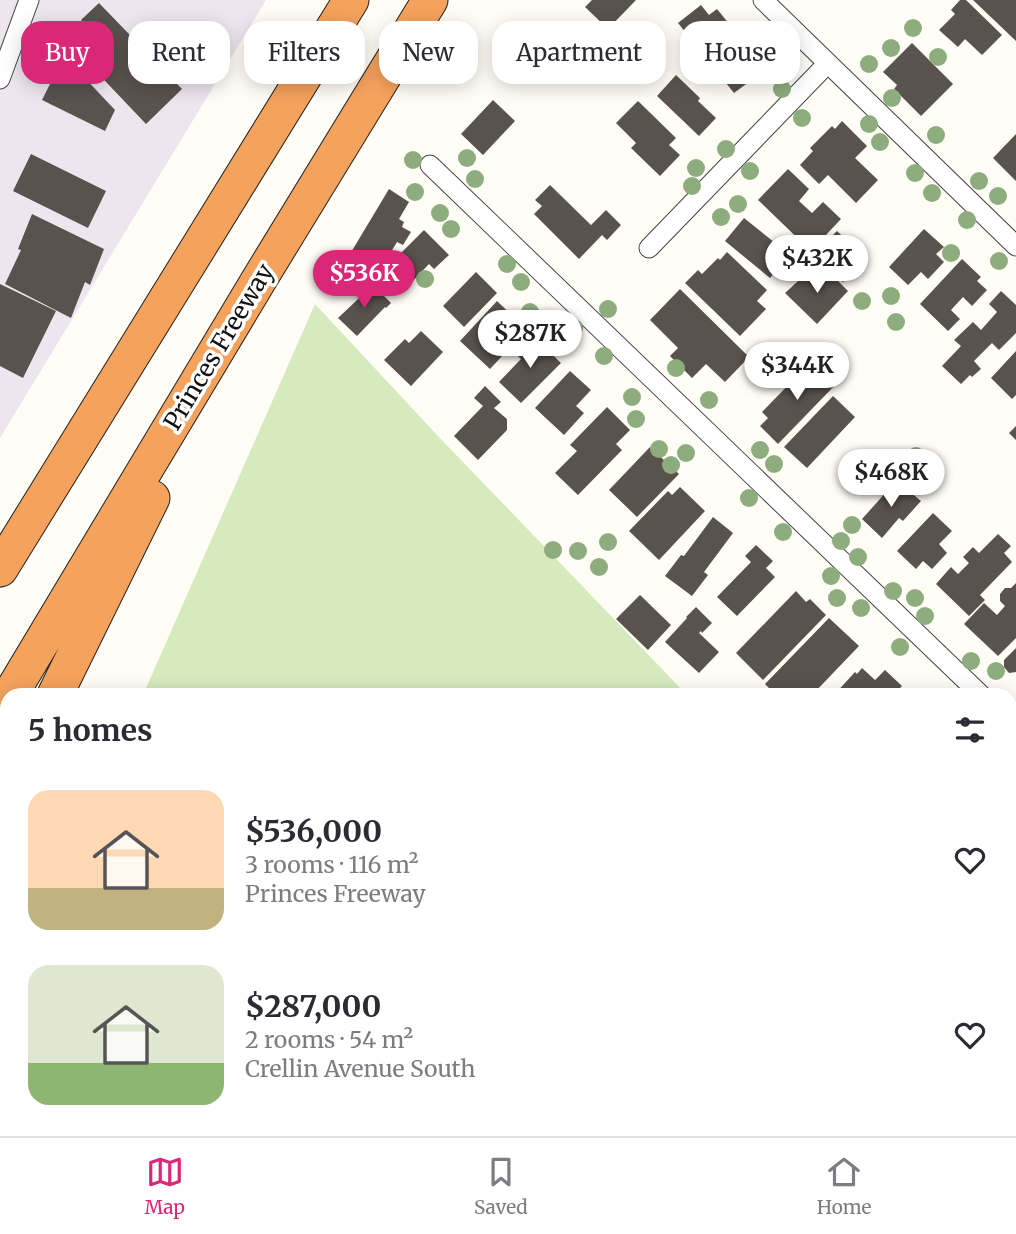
<!DOCTYPE html>
<meta charset="utf-8">
<style>
body{margin:0;font-family:Merriweather,serif;background:#f7f7f7;color:#2b2b33;height:100vh;display:flex;flex-direction:column;font-size:26px;white-space:nowrap}
*{box-sizing:border-box;margin:0}
p{font-size:23px;color:#7c7c81}
.icon{flex:none;width:38px;height:38px;fill:none;stroke:currentColor;stroke-width:2;stroke-linecap:round;stroke-linejoin:round}
.map{position:relative;flex:1;overflow:hidden}
.drawer{position:absolute;left:0px;top:688px;width:1017px;height:450px;display:flex;flex-direction:column;background:#fff;border-radius:21px 21px 0 0;box-shadow:0 4px 18px #0003}
.drawer>*{flex:none}
.banner{position:absolute;left:21px;top:21px;width:975px;height:63px;display:flex;gap:14px}
.price{position:absolute;translate:-50% -60px;padding:0 16px;border-radius:24px;background:#fff;color:#222;font-size:23px;line-height:46px;filter:drop-shadow(0 2px 4px #0008)}
.price::after{content:'';position:absolute;left:50%;top:42px;width:21px;height:16px;margin-left:-10px;background:inherit;clip-path:polygon(0 0,100% 0,50% 100%)}
.price.on{background:#db2777;color:#fff}
ul{padding:0;list-style:none}
li{display:flex;align-items:center;gap:21px;height:175px;padding:0 28px}
li span{display:grid;place-items:center;flex:none;width:196px;height:140px;border-radius:21px;color:#555}
li>.icon{margin-inline-start:auto}
span .icon{width:84px;height:84px;fill:#fffc;stroke-width:1}
li b{font-size:30px}
h2{display:flex;justify-content:space-between;align-items:center;height:84px;padding:0 28px;font-size:30px}
.tag{padding:0 24px;border-radius:21px;background:#fff;box-shadow:0 4px 18px #0003;font-size:24px;line-height:63px}
.tag.on{background:#db2777;color:#fff}
.tab-bar{display:flex;justify-content:space-around;align-items:center;height:98px;border-top:2px solid #e1e1e2;background:#fff;font-size:19px;color:#7c7c81}
.tab-bar a{display:grid;justify-items:center;gap:4px}
.tab-bar .on{color:#db2777}
.map>svg:first-child{display:block}
.industrial{fill:#eee6ef}
.green{fill:#d5ebbd}
.lines{fill:none;stroke-linecap:round;stroke-linejoin:round}
.stream{stroke:#3f96cf;stroke-width:7}
.building{fill:#5a524d}
.street-casing{stroke:#444;stroke-width:21}
.highway-casing{stroke:#222;stroke-width:37}
.street{stroke:#fff;stroke-width:19}
.highway{stroke:#f5a25d;stroke-width:35}
.tree{fill:#8dad7f}
.labels{text-anchor:middle;stroke-width:7;stroke-linejoin:round;paint-order:stroke}
.street-label{font-size:24px;fill:#111;stroke:#fff}
</style>
<div class="map">
<svg width="1016" height="1136" viewBox="0 0 1016 1136">
<rect width="100%" height="100%" fill="#fffdf5"/>
<path class="industrial" d="M0,0H266L0,438Z"/>
<path class="green" d="M315,304L437,435L687,695H143Z
M7,968V1130H1010V1029L1016,1036V1136H0V981Z"/>
<g class="lines">
<path class="stream" d="M347,1130L350,1136"/>
</g>
<path class="building" d="M592,0H636L608,29L585,7Z
M960,0H966L1002,35L982,55L965,39L958,47L939,30L955,14L951,10Z
M973,0H1016V41Z
M99,3L182,89L146,124L70,44L88,27L81,20Z
M701,5L709,15L717,9L734,30L725,36L745,61L741,64L753,79L734,93L678,23Z
M912,43L953,84L921,116L894,89L897,85L883,72Z
M64,56L115,110L105,131L42,100Z
M676,75L700,98L698,101L716,118L699,136L657,96Z
M493,100L515,121L483,155L461,134Z
M638,101L676,138L669,145L680,155L660,176L631,148L636,143L616,123Z
M842,121L867,146L855,158L878,180L856,203L828,175L819,184L800,165L813,151L810,148L832,126L835,129Z
M1016,134V181L993,158Z
M31,154L106,191L88,228L13,191Z
M788,169L809,189L799,201L812,213L823,202L841,219L825,236L829,239L837,231L866,259L843,282L758,200Z
M550,185L591,225L606,210L621,225L607,240L602,235L579,259L534,214L542,206L535,200Z
M389,189L409,202L399,219L404,222L402,227L411,232L403,245L397,242L385,262L383,261L374,274L369,271L356,292L335,279Z
M32,214L104,249L90,285L85,282L71,318L5,284L21,250L18,249Z
M744,218L790,255L770,278L725,241Z
M924,229L944,247L936,254L944,262L928,279L921,272L908,285L889,267Z
M424,230L449,255L434,269L429,264L409,285L389,265Z
M727,252L767,290L757,301L766,309L740,336L685,283L698,270L702,274L718,258L720,260Z
M962,259L981,277L977,281L987,290L972,306L963,297L951,310L960,319L948,331L920,304Z
M476,272L497,293L464,327L443,306Z
M808,272L815,279L818,276L824,281L831,274L848,291L817,324L785,293Z
M0,284L56,311L23,378L0,366Z
M373,285L391,303L386,308L385,307L357,336L338,318Z
M680,289L749,357L725,382L706,364L692,378L670,356L678,348L650,320Z
M1001,291L1016,305V333L999,350L992,343L974,361L981,369L972,377L970,375L961,384L942,366L961,346L954,340L973,322L981,330L997,312L989,304Z
M497,301L523,326L512,338L515,342L490,369L460,341Z
M421,331L443,352L411,386L384,360L405,339L409,343Z
M533,336L561,363L521,403L499,382L521,359L516,354Z
M1016,351V395L1012,399L991,378Z
M823,364L840,380L778,444L760,426L768,418L762,412L802,371L809,378Z
M570,371L591,390L576,406L584,413L564,435L535,408Z
M485,386L501,402L494,408L507,419V430L478,460L454,436L483,406L474,398Z
M833,396L855,417L807,468L784,447Z
M607,407L630,430L616,444L622,450L578,495L555,473L577,451L570,445Z
M1016,426V440L1009,433Z
M650,447L679,474L637,517L609,490Z
M898,482L921,501L903,521L899,518L882,538L862,519L889,489L890,491Z
M680,487L705,511L659,560L629,531L668,491L672,495Z
M933,513L952,531L939,544L947,553L932,569L923,561L916,569L897,551Z
M713,517L733,533L704,572L708,575L692,596L665,576L681,555L684,556Z
M998,534L1011,546L1004,553L1012,562L980,595L985,600L969,616L936,584L951,567L958,574L969,563L963,557L973,547L979,553Z
M756,545L773,561L766,568L775,577L737,616L717,597L751,562L745,556Z
M1016,583V638L998,656L964,624L984,603L997,615L1005,606L1000,601V594L1005,588H1011Z
M796,591L806,602L810,599L826,615L763,680L736,653Z
M640,595L671,625L648,650L616,619Z
M696,607L712,623L702,633L701,631L699,633L719,652L699,673L665,642L687,618L686,617Z
M829,618L859,646L812,695H776L765,684Z
M1016,648V672L1009,673L1004,667V660Z
M862,668L875,680L885,670L902,686L893,695H834L855,672L857,674Z
M1014,794L1016,797V851L1010,857V799Z
M1016,867V922L1012,926L1010,924V874Z"/>
<g class="lines">
<g class="street-casing">
<path id="street" d="M763,0L1016,246
M0,79L29,0
M430,165L981,695
M649,248L828,63
M1010,722L1016,728"/>
</g>
<g class="highway-casing">
<path id="highway" d="M0,569L351,0
M10,695L260,278L430,0
M55,695L152,498
M0,806L7,792"/>
</g>
<use href="#street" class="street"/>
<use href="#highway" class="highway"/>
</g>
<g class="tree">
<circle cx="913" cy="28" r="9"/>
<circle cx="891" cy="48" r="9"/>
<circle cx="938" cy="57" r="9"/>
<circle cx="783" cy="59" r="9"/>
<circle cx="869" cy="64" r="9"/>
<circle cx="782" cy="89" r="9"/>
<circle cx="892" cy="98" r="9"/>
<circle cx="802" cy="118" r="9"/>
<circle cx="869" cy="124" r="9"/>
<circle cx="936" cy="135" r="9"/>
<circle cx="880" cy="142" r="9"/>
<circle cx="726" cy="149" r="9"/>
<circle cx="467" cy="158" r="9"/>
<circle cx="413" cy="160" r="9"/>
<circle cx="696" cy="168" r="9"/>
<circle cx="750" cy="171" r="9"/>
<circle cx="915" cy="173" r="9"/>
<circle cx="475" cy="179" r="9"/>
<circle cx="979" cy="181" r="9"/>
<circle cx="692" cy="186" r="9"/>
<circle cx="415" cy="192" r="9"/>
<circle cx="932" cy="193" r="9"/>
<circle cx="998" cy="196" r="9"/>
<circle cx="738" cy="204" r="9"/>
<circle cx="440" cy="213" r="9"/>
<circle cx="721" cy="217" r="9"/>
<circle cx="967" cy="220" r="9"/>
<circle cx="451" cy="229" r="9"/>
<circle cx="951" cy="253" r="9"/>
<circle cx="999" cy="261" r="9"/>
<circle cx="507" cy="264" r="9"/>
<circle cx="425" cy="279" r="9"/>
<circle cx="521" cy="282" r="9"/>
<circle cx="891" cy="296" r="9"/>
<circle cx="862" cy="301" r="9"/>
<circle cx="608" cy="309" r="9"/>
<circle cx="530" cy="312" r="9"/>
<circle cx="896" cy="322" r="9"/>
<circle cx="574" cy="328" r="9"/>
<circle cx="604" cy="356" r="9"/>
<circle cx="676" cy="368" r="9"/>
<circle cx="632" cy="397" r="9"/>
<circle cx="709" cy="400" r="9"/>
<circle cx="636" cy="419" r="9"/>
<circle cx="659" cy="449" r="9"/>
<circle cx="760" cy="450" r="9"/>
<circle cx="686" cy="453" r="9"/>
<circle cx="916" cy="456" r="9"/>
<circle cx="774" cy="464" r="9"/>
<circle cx="671" cy="465" r="9"/>
<circle cx="749" cy="498" r="9"/>
<circle cx="852" cy="525" r="9"/>
<circle cx="783" cy="532" r="9"/>
<circle cx="841" cy="541" r="9"/>
<circle cx="608" cy="542" r="9"/>
<circle cx="553" cy="550" r="9"/>
<circle cx="578" cy="551" r="9"/>
<circle cx="858" cy="557" r="9"/>
<circle cx="599" cy="567" r="9"/>
<circle cx="831" cy="576" r="9"/>
<circle cx="893" cy="591" r="9"/>
<circle cx="837" cy="598" r="9"/>
<circle cx="915" cy="598" r="9"/>
<circle cx="861" cy="608" r="9"/>
<circle cx="925" cy="616" r="9"/>
<circle cx="900" cy="647" r="9"/>
<circle cx="971" cy="661" r="9"/>
<circle cx="996" cy="671" r="9"/>
</g>
<g class="labels">
<g class="street-label">
<text transform="translate(219 347) rotate(-59)" y="8">Princes Freeway</text>
</g>
</g>
</svg>
<b class="price" style="left:817px;top:295px">$432K</b>
<b class="price on" style="left:364px;top:310px">$536K</b>
<b class="price" style="left:530px;top:370px">$287K</b>
<b class="price" style="left:797px;top:402px">$344K</b>
<b class="price" style="left:891px;top:509px">$468K</b>
<div class="banner">
<a class="tag on">Buy</a>
<a class="tag">Rent</a>
<a class="tag">Filters</a>
<a class="tag">New</a>
<a class="tag">Apartment</a>
<a class="tag">House</a>
</div>
<section class="drawer">
<h2>5 homes<svg class="icon" aria-label="filters" viewBox="0 0 24 24"><path d="M4 7h16M4 17h16"/><circle cx="9" cy="7" r="2"/><circle cx="15" cy="17" r="2"/></svg></h2>
<ul>
<li><span style="background:linear-gradient(#ffd9b3 70%,#c2b280 0)"><svg class="icon" aria-label="home" viewBox="0 0 24 24"><path d="M3 11l9-7 9 7M6 9v11h12V9"/></svg></span><div><b>$536,000</b><p>3 rooms · 116 m²</p><p>Princes Freeway</p></div><svg class="icon" aria-label="heart" viewBox="0 0 24 24"><path d="M12 20l-8-8c-3-5 5-10 8-4 3-6 11-1 8 4z"/></svg></li>
<li><span style="background:linear-gradient(#dfe7d0 70%,#8fb573 0)"><svg class="icon" aria-label="home" viewBox="0 0 24 24"><path d="M3 11l9-7 9 7M6 9v11h12V9"/></svg></span><div><b>$287,000</b><p>2 rooms · 54 m²</p><p>Crellin Avenue South</p></div><svg class="icon" aria-label="heart" viewBox="0 0 24 24"><path d="M12 20l-8-8c-3-5 5-10 8-4 3-6 11-1 8 4z"/></svg></li>
</ul>
</section>
</div>
<nav class="tab-bar">
<a class="on"><svg class="icon" aria-label="map" viewBox="0 0 24 24"><path d="M3 6l6-2 6 2 6-2v14l-6 2-6-2-6 2zM9 4v14M15 6v14"/></svg>Map</a>
<a><svg class="icon" aria-label="saved" viewBox="0 0 24 24"><path d="M7 4h10v16l-5-4-5 4z"/></svg>Saved</a>
<a><svg class="icon" aria-label="home" viewBox="0 0 24 24"><path d="M3 11l9-7 9 7M6 9v11h12V9"/></svg>Home</a>
</nav>
